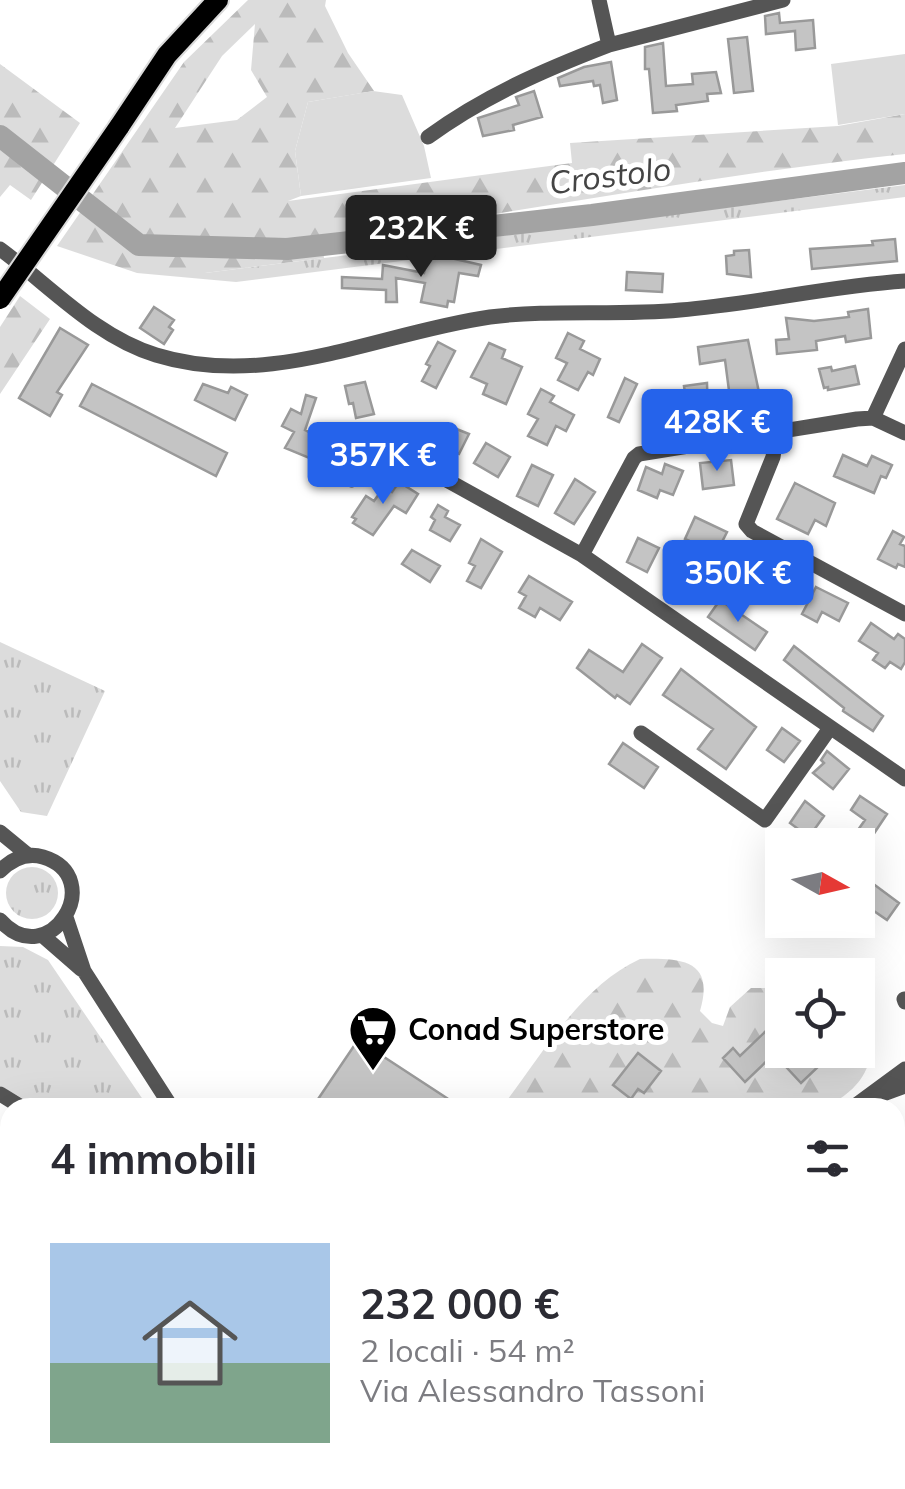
<!DOCTYPE html>
<html lang="it">
<meta charset="utf-8">
<style>
body{margin:0;font-family:Mulish,sans-serif;background:#f2f2f3;color:#2b2b33;height:100vh;display:flex;flex-direction:column;font-size:38px;white-space:nowrap}
*{box-sizing:border-box;margin:0}
p{font-size:32px;color:#7c7c81}
.icon{flex:none;width:55px;height:55px;fill:none;stroke:currentColor;stroke-width:2;stroke-linecap:round;stroke-linejoin:round}
.map{position:relative;flex:1;overflow:hidden}
.side{position:absolute;left:0px;top:1098px;width:905px;height:392px;display:flex;flex-direction:column;background:#fff;border-radius:30px 30px 0 0;box-shadow:0 10px 40px #0002}
.side>*{flex:none}
.needle{width:65px;rotate:98deg}
.buttons{position:absolute;left:765px;top:828px;display:grid;gap:20px}
.buttons a{display:grid;place-items:center;width:110px;height:110px;border-radius:0px;background:#fff;box-shadow:0 10px 40px #0002;font-size:50px}
.price{position:absolute;translate:-50% -85px;padding:0 22px;border-radius:10px;background:#2563eb;color:#fff;font-size:32px;line-height:65px;filter:drop-shadow(0 2px 5px #0008)}
.price::after{content:'';position:absolute;left:50%;top:60px;width:30px;height:22px;margin-left:-15px;background:inherit;clip-path:polygon(0 0,100% 0,50% 100%)}
.price.on{background:#222;color:#fff}
ul{padding:0;list-style:none}
li{display:flex;align-items:center;gap:30px;height:250px;padding:0 50px}
li span{display:grid;place-items:center;flex:none;width:280px;height:200px;border-radius:0px;color:#555}
li>.icon{margin-inline-start:auto}
span .icon{width:120px;height:120px;fill:#fffc;stroke-width:1}
li b{font-size:42px}
h2{display:flex;justify-content:space-between;align-items:center;height:120px;padding:0 50px;font-size:42px}
.map>svg:first-child{display:block}
.grass{fill:url(#grass-tufts)}
.forest{fill:url(#forest-firs);fill-rule:evenodd}
.park{fill:#dcdcdc}
.lines{fill:none;stroke-linecap:round;stroke-linejoin:round}
.river{stroke:#a3a3a3;stroke-width:22}
.building{fill:#c4c4c4;stroke:#999;stroke-width:2.5}
.major-casing{stroke:#dbdbdb;stroke-width:24}
.minor{stroke:#555;stroke-width:15}
.major{stroke:#000;stroke-width:20}
.major-bridge-casing{stroke:#dbdbdb;stroke-width:24;stroke-linecap:butt}
.major-bridge{stroke:#000;stroke-width:20}
.labels{text-anchor:middle;stroke-width:10;stroke-linejoin:round;paint-order:stroke}
.poi-label{font-size:30px;font-weight:bold;fill:#000;stroke:#fff;text-anchor:start}
.water-label{font-size:32px;font-style:italic;fill:#444;stroke:#fff}
</style>
<div class="map">
<svg width="905" height="1489" viewBox="0 0 905 1489">
<defs>
<pattern id="grass-tufts" width="24" height="20" patternUnits="userSpaceOnUse" patternTransform="scale(2.5)"><rect width="24" height="20" fill="#dcdcdc"/><path d="M3 7l-1-3M5 7V3M7 7l1-3M15 17l-1-3M17 17v-4M19 17l1-3" fill="none" stroke="#bbb"/></pattern>
<pattern id="forest-firs" width="22" height="20" patternUnits="userSpaceOnUse" patternTransform="scale(2.5)"><rect width="22" height="20" fill="#dcdcdc"/><path d="M5 1l3.5 6h-7zM16 11l3.5 6h-7z" fill="#bbb"/></pattern>
</defs>
<rect width="100%" height="100%" fill="#fff"/>
<path class="grass" d="M905,185V197L236,282L137,273H205Z
M0,642L105,691L47,816L21,812L0,781Z
M6 893a26 26 0 1 1 52 0a26 26 0 1 1-52 0Z
M0,946L23,947L48,960L148,1107H38L0,1086Z"/>
<path class="forest" d="M248,0H326L325,6L348,53L374,91L308,102L295,151L301,196L288,201L572,163L570,143L838,126L905,114V154C709,175 516,214 322,239L324,258L205,273H137L57,246L184,62ZM255,24L251,70L267,97L237,120L175,128L222,56Z
M0,64L80,123L31,200L10,185L0,197Z
M20,296L50,319L0,394V327Z
M640,959C682,958 715,960 700,1011L712,1023L723,1026L730,1007L751,988H782V1050H858V1018L872,1025C874,1068 863,1086 827,1107L513,1108L505,1103C543,1053 581,986 640,959Z
M106,1480H222L208,1489H100Z"/>
<path class="park" d="M905,54V114L838,125L831,64Z
M373,91L402,95L424,146L431,178L301,196L295,151L308,102Z
M282,1480H403L414,1489H268Z"/>
<g class="lines">
<path class="river" d="M0,136L139,245L287,249L592,215L905,173"/>
</g>
<path class="building" d="M779,13L780,23L813,20L815,48L796,50L795,31L766,34L765,16Z
M747,37L753,91L734,93L728,39Z
M663,43L666,86L693,84L692,74L716,72L721,93L707,94L708,101L676,105L677,111L653,113L649,69H645V47Z
M611,62L617,100L603,103L600,85L594,86L593,81L560,86L558,78L584,67Z
M534,91L542,117L513,125L514,130L483,136L478,118L519,105L516,97Z
M895,239L897,261L812,269L810,249L873,245L872,241Z
M749,250L751,277L727,274L726,256L734,255V251Z
M429,253L481,265L478,276L459,273L454,302L448,301L447,307L421,302L425,283L396,278L397,302H386V290L342,288V277L382,279L383,265L424,273Z
M627,272L663,274L662,292L626,290Z
M154,307L174,320L169,327L173,330L164,344L140,328Z
M868,309L871,338L846,342L845,336L816,341L817,350L777,354L776,340L789,339L786,318L814,321L849,317L848,312Z
M60,328L88,345L57,392L62,395L50,416L19,398Z
M568,333L584,341L580,349L600,359L593,375L588,372L578,390L558,380L567,363L556,358Z
M748,340L761,402L731,406L725,360L700,364L698,347Z
M438,342L455,351L436,388L422,381L430,366L426,364Z
M489,343L505,350L502,358L522,367L506,404L483,394L487,384L471,377Z
M855,366L859,384L828,390V387L824,388L819,369L831,367L832,371Z
M625,378L637,384L619,422L608,417Z
M365,382L374,414L356,418L353,403L349,404L345,386Z
M707,383L708,418L689,421L684,386Z
M92,384L227,453L216,476L80,406Z
M203,384L228,393L231,387L247,395L235,420L195,400Z
M541,389L554,396L550,402L574,415L566,431L556,426L547,445L528,436L538,419L528,414Z
M306,395L316,398L305,430L341,447L331,467L285,448L294,432L282,426L291,409L301,414Z
M444,424L469,434L459,454L436,445Z
M486,443L510,457L498,477L474,463Z
M843,455L867,466L872,456L892,465L886,478L881,476L874,493L834,476Z
M731,460L734,485L703,489L700,463Z
M665,464L683,471L673,495L660,490L657,498L638,490L646,467L662,474Z
M532,465L553,475L538,506L517,496Z
M575,479L595,492L574,524L555,513Z
M399,482L418,494L406,513L394,506L373,535L353,523L356,519L352,517L366,496L374,501L384,487L392,492Z
M795,483L835,503L826,526L815,520L808,534L777,519Z
M438,505L448,511L445,517L460,525L450,541L430,530L435,520L431,517Z
M695,517L727,532L722,542L796,582L785,602L726,570L731,560L685,539Z
M893,531L904,537L900,544L905,546V567L898,564L896,568L878,559Z
M638,538L659,548L647,572L627,562Z
M481,539L502,552L481,588L467,581L475,566L469,563Z
M412,550L440,566L430,582L402,564Z
M677,557L690,564L686,572L700,579L690,598L676,591L679,584L667,578Z
M529,576L572,602L560,620L540,608L535,617L519,608L526,596L519,592Z
M816,587L848,603L839,621L822,612L817,622L802,614Z
M720,600L767,632L755,650L708,617Z
M871,623L894,639L898,634L905,639V662L901,669L890,662L885,668L873,660L878,653L859,641Z
M642,644L662,658L630,704L617,695L615,698L577,668L589,650L623,672Z
M794,646L883,716L873,731L843,711L844,708L784,660Z
M681,669L756,727L726,769L698,749L713,729L663,695Z
M782,728L800,741L784,762L767,750Z
M623,743L658,767L644,788L609,764Z
M827,751L849,769L833,789L813,773L824,763L821,760Z
M860,796L887,814L871,838L858,830L865,820L851,810Z
M805,801L824,816L809,837L790,823Z
M864,877L899,903L887,920L858,900V887Z
M767,1030L782,1050H807L821,1064L801,1083L774,1054L745,1082L723,1058L733,1048L740,1056Z
M358,1040L462,1108H312Z
M638,1053L661,1071L644,1093L638,1089L631,1099L613,1085Z"/>
<g class="lines">
<g class="major-casing">
<path id="major" d="M119,127L167,55L218,0"/>
</g>
<path class="minor" d="M599,0L609,45L783,0
M428,137C484,96 544,70 609,45
M0,249C49,285 96,337 156,355C269,390 379,333 490,317C552,309 617,316 680,310C755,304 829,286 905,281
M873,418L905,349
M777,432L773,457L746,524L752,531L905,614
M352,480L378,442L582,555L905,779
M582,555L634,458L639,454L857,419L873,418L905,433
M641,733L765,820L830,728
M0,832L28,855
M0,871C12,859 26,852 43,857C109,877 49,975 0,920
M66,917L84,971L172,1108
M42,935L81,969
M904,999L905,1002
M0,1094L23,1108
M875,1097L905,1086
M852,1108L905,1069
M0,1286L10,1273
M895,1322L905,1325
M895,1391L905,1378
M418,1480L426,1489
M615,1480L627,1489
M236,1489L250,1480
M817,1489L824,1480"/>
<use href="#major" class="major"/>
<g class="major-bridge-casing">
<path id="major-bridge" d="M0,299L119,127"/>
</g>
<use href="#major-bridge" class="major-bridge"/>
</g>
<defs>
<g id="supermarket-pin" transform="scale(2.5)"><path d="M0 17L-7.5 6A9.5 9.5 0 1 1 7.5 6Z" fill="#000" stroke="#fff"/><path d="M-6-5.5h2.5l.6 2H6L4.5 2H-2.5L-4.4-4H-6ZM-1.5 3.2a1.3 1.3 0 1 0 .1 0ZM3 3.2a1.3 1.3 0 1 0 .1 0Z" fill="#fff"/></g>
</defs>
<g fill-rule="evenodd">
<use href="#supermarket-pin" x="373" y="1030"/>
</g>
<g class="labels">
<g class="poi-label">
<text x="408" y="1040">Conad Superstore</text>
</g>
<g class="water-label">
<text transform="translate(610 176) rotate(-7)" y="11">Crostolo</text>
</g>
</g>
</svg>
<div class="buttons">
<a><svg class="needle" viewBox="-14 -14 28 28"><path d="M0-13l5 13h-10z" fill="#e53935"/><path d="M0 13l5-13h-10z" fill="#7c7c81"/></svg></a>
<a><svg class="icon" aria-label="locate" viewBox="0 0 24 24"><circle cx="12" cy="12" r="6"/><path d="M12 2v4M12 18v4M2 12h4M18 12h4"/></svg></a>
</div>
<b class="price on" style="left:421px;top:280px">232K €</b>
<b class="price" style="left:717px;top:474px">428K €</b>
<b class="price" style="left:383px;top:507px">357K €</b>
<b class="price" style="left:738px;top:625px">350K €</b>
<section class="side">
<h2>4 immobili<svg class="icon" aria-label="filters" viewBox="0 0 24 24"><path d="M4 7h16M4 17h16"/><circle cx="9" cy="7" r="2"/><circle cx="15" cy="17" r="2"/></svg></h2>
<ul>
<li><span style="background:linear-gradient(#a9c7e8 60%,#7fa58c 0)"><svg class="icon" aria-label="home" viewBox="0 0 24 24"><path d="M3 11l9-7 9 7M6 9v11h12V9"/></svg></span><div><b>232 000 €</b><p>2 locali · 54 m²</p><p>Via Alessandro Tassoni</p></div></li>
</ul>
</section>
</div>
